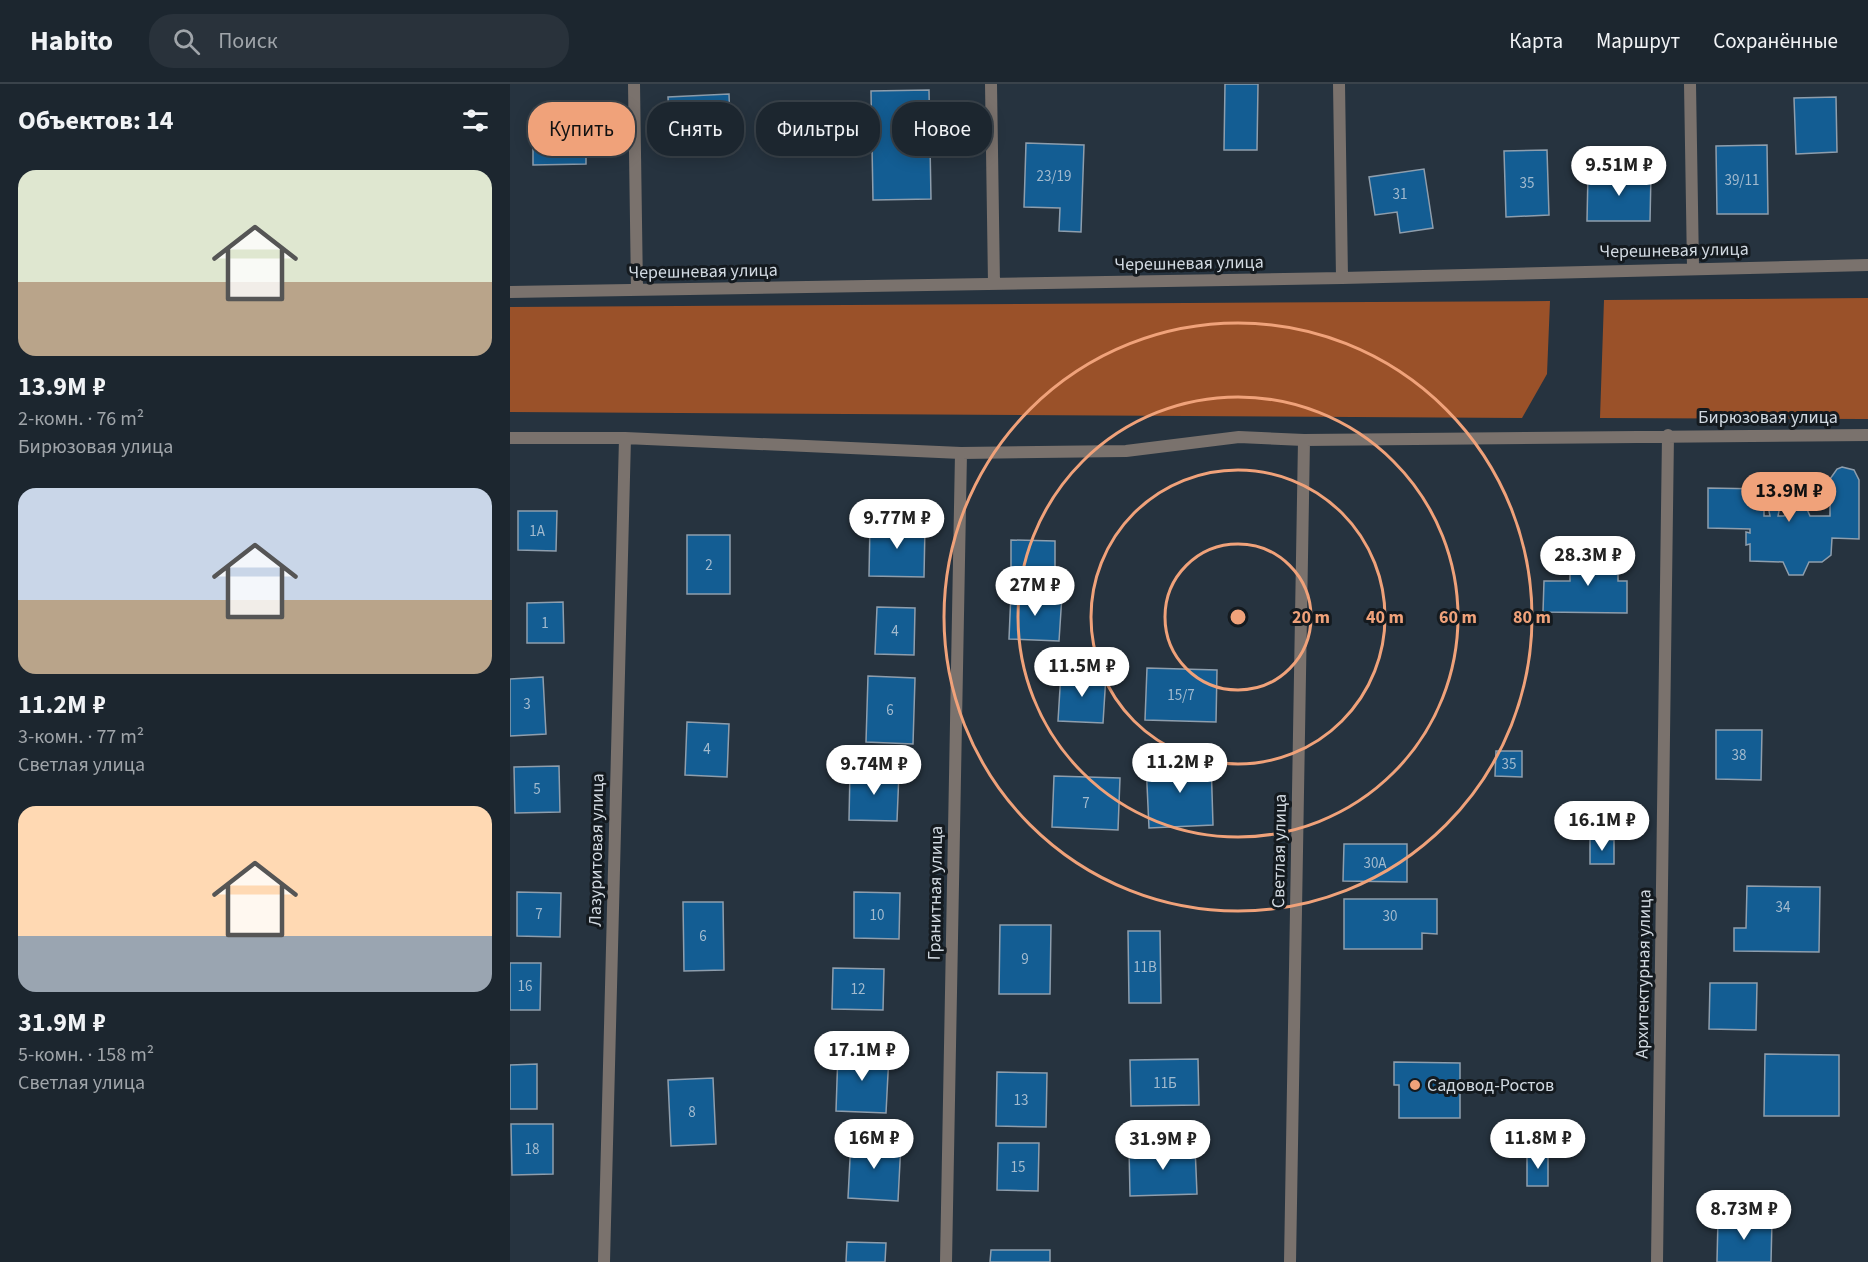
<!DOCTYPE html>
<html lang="ru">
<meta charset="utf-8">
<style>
body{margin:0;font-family:"Source Sans 3",sans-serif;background:#29323b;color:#f1f3f6;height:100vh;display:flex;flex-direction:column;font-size:22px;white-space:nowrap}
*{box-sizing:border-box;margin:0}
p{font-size:20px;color:#a0a5aa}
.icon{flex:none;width:33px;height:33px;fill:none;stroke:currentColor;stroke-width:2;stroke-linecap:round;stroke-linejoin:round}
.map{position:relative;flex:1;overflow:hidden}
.drawer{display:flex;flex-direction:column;background:#1c262f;width:510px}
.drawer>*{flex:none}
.top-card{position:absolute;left:18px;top:18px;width:570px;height:54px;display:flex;gap:12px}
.price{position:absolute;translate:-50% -51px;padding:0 14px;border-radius:21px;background:#fff;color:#222;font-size:20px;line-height:39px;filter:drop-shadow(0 2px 3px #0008)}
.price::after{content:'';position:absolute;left:50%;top:36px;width:18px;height:14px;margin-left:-9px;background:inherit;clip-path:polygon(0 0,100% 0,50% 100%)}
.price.on{background:#f0a27a;color:#111}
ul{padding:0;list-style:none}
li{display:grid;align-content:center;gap:12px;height:318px;padding:0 18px}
li span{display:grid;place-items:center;height:186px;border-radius:18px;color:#555}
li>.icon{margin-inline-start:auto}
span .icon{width:108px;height:108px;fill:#fffc;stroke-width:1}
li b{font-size:26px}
h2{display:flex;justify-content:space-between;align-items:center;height:72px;padding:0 18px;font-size:26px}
.chip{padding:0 21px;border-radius:24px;background:#1c262f;box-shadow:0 3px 15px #0003,0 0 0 2px #3a434b;font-size:21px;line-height:54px}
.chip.on{background:#f0a27a;color:#111}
header{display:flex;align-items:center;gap:36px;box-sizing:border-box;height:84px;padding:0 30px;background:#1c262f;border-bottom:2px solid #3a434b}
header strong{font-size:28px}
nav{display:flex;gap:33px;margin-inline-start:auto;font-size:21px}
.search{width:420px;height:54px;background:#29323b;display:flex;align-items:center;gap:15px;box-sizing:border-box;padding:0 21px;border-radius:24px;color:#a0a5aa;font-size:22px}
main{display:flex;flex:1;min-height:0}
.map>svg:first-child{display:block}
.forest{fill:#9a5129}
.building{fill:#135d93;stroke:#8e9ead;stroke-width:1.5}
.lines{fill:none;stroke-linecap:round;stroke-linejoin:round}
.minor{stroke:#7a726d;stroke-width:12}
.ring{fill:none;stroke:#f0a27a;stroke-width:3}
.poi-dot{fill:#f0a27a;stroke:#141a1f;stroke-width:2}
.labels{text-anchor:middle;stroke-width:6;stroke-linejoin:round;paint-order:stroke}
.number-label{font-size:15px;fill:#a2bace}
.street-label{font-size:18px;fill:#d1d9e1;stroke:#141a1f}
.poi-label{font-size:18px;fill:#d1d9e1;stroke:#141a1f;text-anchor:start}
.centre{fill:#f0a27a;stroke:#141a1f;stroke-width:3}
.ring-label{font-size:18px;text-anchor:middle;font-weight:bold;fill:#f0a27a;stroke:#141a1f;stroke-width:6;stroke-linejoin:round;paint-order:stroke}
</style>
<header>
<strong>Habito</strong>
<div class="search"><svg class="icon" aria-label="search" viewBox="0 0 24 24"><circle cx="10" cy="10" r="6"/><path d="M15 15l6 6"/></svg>Поиск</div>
<nav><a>Карта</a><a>Маршрут</a><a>Сохранённые</a></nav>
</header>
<main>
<section class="drawer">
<h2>Объектов: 14<svg class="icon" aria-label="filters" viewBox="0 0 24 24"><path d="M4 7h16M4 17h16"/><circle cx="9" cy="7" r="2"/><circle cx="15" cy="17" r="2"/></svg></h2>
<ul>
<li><span style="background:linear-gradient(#dfe7d0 60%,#b9a48a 0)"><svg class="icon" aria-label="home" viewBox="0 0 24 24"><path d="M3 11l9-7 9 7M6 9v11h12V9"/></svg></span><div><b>13.9M ₽</b><p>2-комн. · 76 m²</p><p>Бирюзовая улица</p></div></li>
<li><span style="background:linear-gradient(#c9d6e8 60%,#b9a48a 0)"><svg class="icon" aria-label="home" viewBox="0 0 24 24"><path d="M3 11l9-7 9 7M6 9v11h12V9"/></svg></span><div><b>11.2M ₽</b><p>3-комн. · 77 m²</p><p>Светлая улица</p></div></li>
<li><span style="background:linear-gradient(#ffd9b3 70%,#9aa5b1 0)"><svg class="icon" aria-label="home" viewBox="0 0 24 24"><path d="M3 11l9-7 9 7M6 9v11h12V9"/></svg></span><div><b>31.9M ₽</b><p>5-комн. · 158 m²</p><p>Светлая улица</p></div></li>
</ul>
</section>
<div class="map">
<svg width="1358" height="1178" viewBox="0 0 1358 1178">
<rect width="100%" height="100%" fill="#26333f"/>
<path class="forest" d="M1358,214V335L1090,334L1094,216Z
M1040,217L1037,290L1012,334L0,328V223Z"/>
<path class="building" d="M715,0H748L747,66H714Z
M419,6L421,115L363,116L361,7Z
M219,10L221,68L161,70L158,13Z
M1326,13L1327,68L1286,70L1284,14Z
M76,33V80L23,81V34Z
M516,59L574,61L571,148L549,147L550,124L514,123Z
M1257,61L1258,130H1207L1206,62Z
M1037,66L1039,131L996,133L994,67Z
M914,85L923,144L890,149L887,128L865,131L859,93Z
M1078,89H1141L1140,137H1077Z
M1332,383L1344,386L1349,396V455L1322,454L1321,471L1312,478H1299L1293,491H1279L1273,478L1240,477V460L1236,461V448L1240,449V445L1198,444V404L1254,405V432H1260L1257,417L1264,416L1271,417L1268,432H1274L1278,423L1287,420L1296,423L1300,432H1320V395L1327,385Z
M8,427H47L46,467L8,466Z
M360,440L415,441L414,493L359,492Z
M177,451H220V510H177Z
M501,456L545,457V489L501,488Z
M1060,469L1108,470V497H1117V529L1033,528L1034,497H1060Z
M501,508L552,511L549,557L499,555Z
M53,518L54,559H17V519Z
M367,523L405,524L404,571L365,570Z
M637,584L707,586L706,638L635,636Z
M551,588L596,591L593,639L548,637Z
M358,592L405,594L403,660L356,658Z
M33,593L36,650L0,652V595Z
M177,638L219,640L217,693L175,691Z
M1206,646H1252L1251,696L1206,695Z
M986,667H1012V693L985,692Z
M701,676L703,741L639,744L636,679Z
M49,682L50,728L5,729L4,683Z
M340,687L389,688L387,737L339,736Z
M544,692L610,694L608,746L542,743Z
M1080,755L1104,756V780H1080Z
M834,760H897V798L833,797Z
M1237,802L1310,803L1309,868L1224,867V844H1236Z
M7,808L51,809L50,853L7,852Z
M344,808L390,809L389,855L344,854Z
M834,815H927V850L912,849V865H834Z
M173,818H213L214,886L174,887Z
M490,841H541L540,910H489Z
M618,847H650L651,919H619Z
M0,879H31L30,926H0Z
M323,884L374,885L373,926L322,925Z
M1200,899H1247L1246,946L1199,945Z
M328,968L379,970L376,1029L326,1027Z
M1255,970L1329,971V1032H1254Z
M688,975L689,1021L621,1022L620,976Z
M884,978L950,979V1034H889V1001H884Z
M27,980V1025H0V981Z
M487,988L537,989L536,1043L486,1042Z
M203,994L206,1060L161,1062L158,996Z
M1,1040H43V1090L2,1091Z
M341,1055L391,1058L388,1117L338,1114Z
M488,1059H529L528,1107L487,1106Z
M685,1062L687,1110L620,1112L619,1063Z
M1017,1070H1038V1102H1017Z
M1208,1135L1262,1136L1261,1178H1207Z
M337,1158L376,1159L375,1178H336Z
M481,1166H540V1178H480Z"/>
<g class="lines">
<path class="minor" d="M124,0L127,206
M481,0L484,200
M829,0L832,194
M1180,0L1183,183
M0,208L832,194L1358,181
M0,354H115L451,369L616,367L729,353L794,356L1358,351
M94,1178L115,354
M436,1178L451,369
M780,1178L794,356
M1147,1178L1158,351"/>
</g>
<g class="ring">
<circle cx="728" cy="533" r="73"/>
<circle cx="728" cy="533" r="147"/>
<circle cx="728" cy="533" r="220"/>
<circle cx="728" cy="533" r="294"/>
</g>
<circle class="poi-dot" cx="905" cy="1001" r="6"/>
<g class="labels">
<g class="number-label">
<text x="544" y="97">23/19</text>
<text x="1232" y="101">39/11</text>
<text x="1017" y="104">35</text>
<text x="890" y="115">31</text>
<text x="27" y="452">1А</text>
<text x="199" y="486">2</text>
<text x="35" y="544">1</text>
<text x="385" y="552">4</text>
<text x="671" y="616">15/7</text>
<text x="17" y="625">3</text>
<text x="380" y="631">6</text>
<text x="197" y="670">4</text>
<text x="1229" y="676">38</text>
<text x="999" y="685">35</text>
<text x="27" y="710">5</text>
<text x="576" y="724">7</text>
<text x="865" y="784">30А</text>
<text x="1273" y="828">34</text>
<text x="29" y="835">7</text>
<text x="367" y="836">10</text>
<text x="880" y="837">30</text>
<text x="193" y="857">6</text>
<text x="515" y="880">9</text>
<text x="635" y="888">11В</text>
<text x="15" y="907">16</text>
<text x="348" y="910">12</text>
<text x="655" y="1004">11Б</text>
<text x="511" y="1021">13</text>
<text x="182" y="1033">8</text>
<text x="22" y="1070">18</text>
<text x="508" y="1088">15</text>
</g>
<g class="street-label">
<text transform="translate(1164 166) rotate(-1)" y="6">Черешневая улица</text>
<text transform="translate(679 179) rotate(-1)" y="6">Черешневая улица</text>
<text transform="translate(193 187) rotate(-1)" y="6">Черешневая улица</text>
<text x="1258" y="339">Бирюзовая улица</text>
<text transform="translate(86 766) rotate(-89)" y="6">Лазуритовая улица</text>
<text transform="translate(769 767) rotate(-89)" y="6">Светлая улица</text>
<text transform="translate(425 809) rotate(-89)" y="6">Гранитная улица</text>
<text transform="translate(1133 890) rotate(-89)" y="6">Архитектурная улица</text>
</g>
<g class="poi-label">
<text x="917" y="1007">Садовод-Ростов</text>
</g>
</g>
<circle cx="728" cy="533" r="9" class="centre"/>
<g class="ring-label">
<text x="801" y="539">20 m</text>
<text x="875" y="539">40 m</text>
<text x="948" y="539">60 m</text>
<text x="1022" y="539">80 m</text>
</g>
</svg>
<b class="price" style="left:1109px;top:113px">9.51M ₽</b>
<b class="price on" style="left:1279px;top:439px">13.9M ₽</b>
<b class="price" style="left:387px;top:466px">9.77M ₽</b>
<b class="price" style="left:1078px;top:503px">28.3M ₽</b>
<b class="price" style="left:525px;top:533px">27M ₽</b>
<b class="price" style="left:572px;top:614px">11.5M ₽</b>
<b class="price" style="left:670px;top:710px">11.2M ₽</b>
<b class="price" style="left:364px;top:712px">9.74M ₽</b>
<b class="price" style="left:1092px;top:768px">16.1M ₽</b>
<b class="price" style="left:352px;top:998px">17.1M ₽</b>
<b class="price" style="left:364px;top:1086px">16M ₽</b>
<b class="price" style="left:1028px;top:1086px">11.8M ₽</b>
<b class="price" style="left:653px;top:1087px">31.9M ₽</b>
<b class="price" style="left:1234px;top:1157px">8.73M ₽</b>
<div class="top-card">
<a class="chip on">Купить</a>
<a class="chip">Снять</a>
<a class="chip">Фильтры</a>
<a class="chip">Новое</a>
</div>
</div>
</main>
